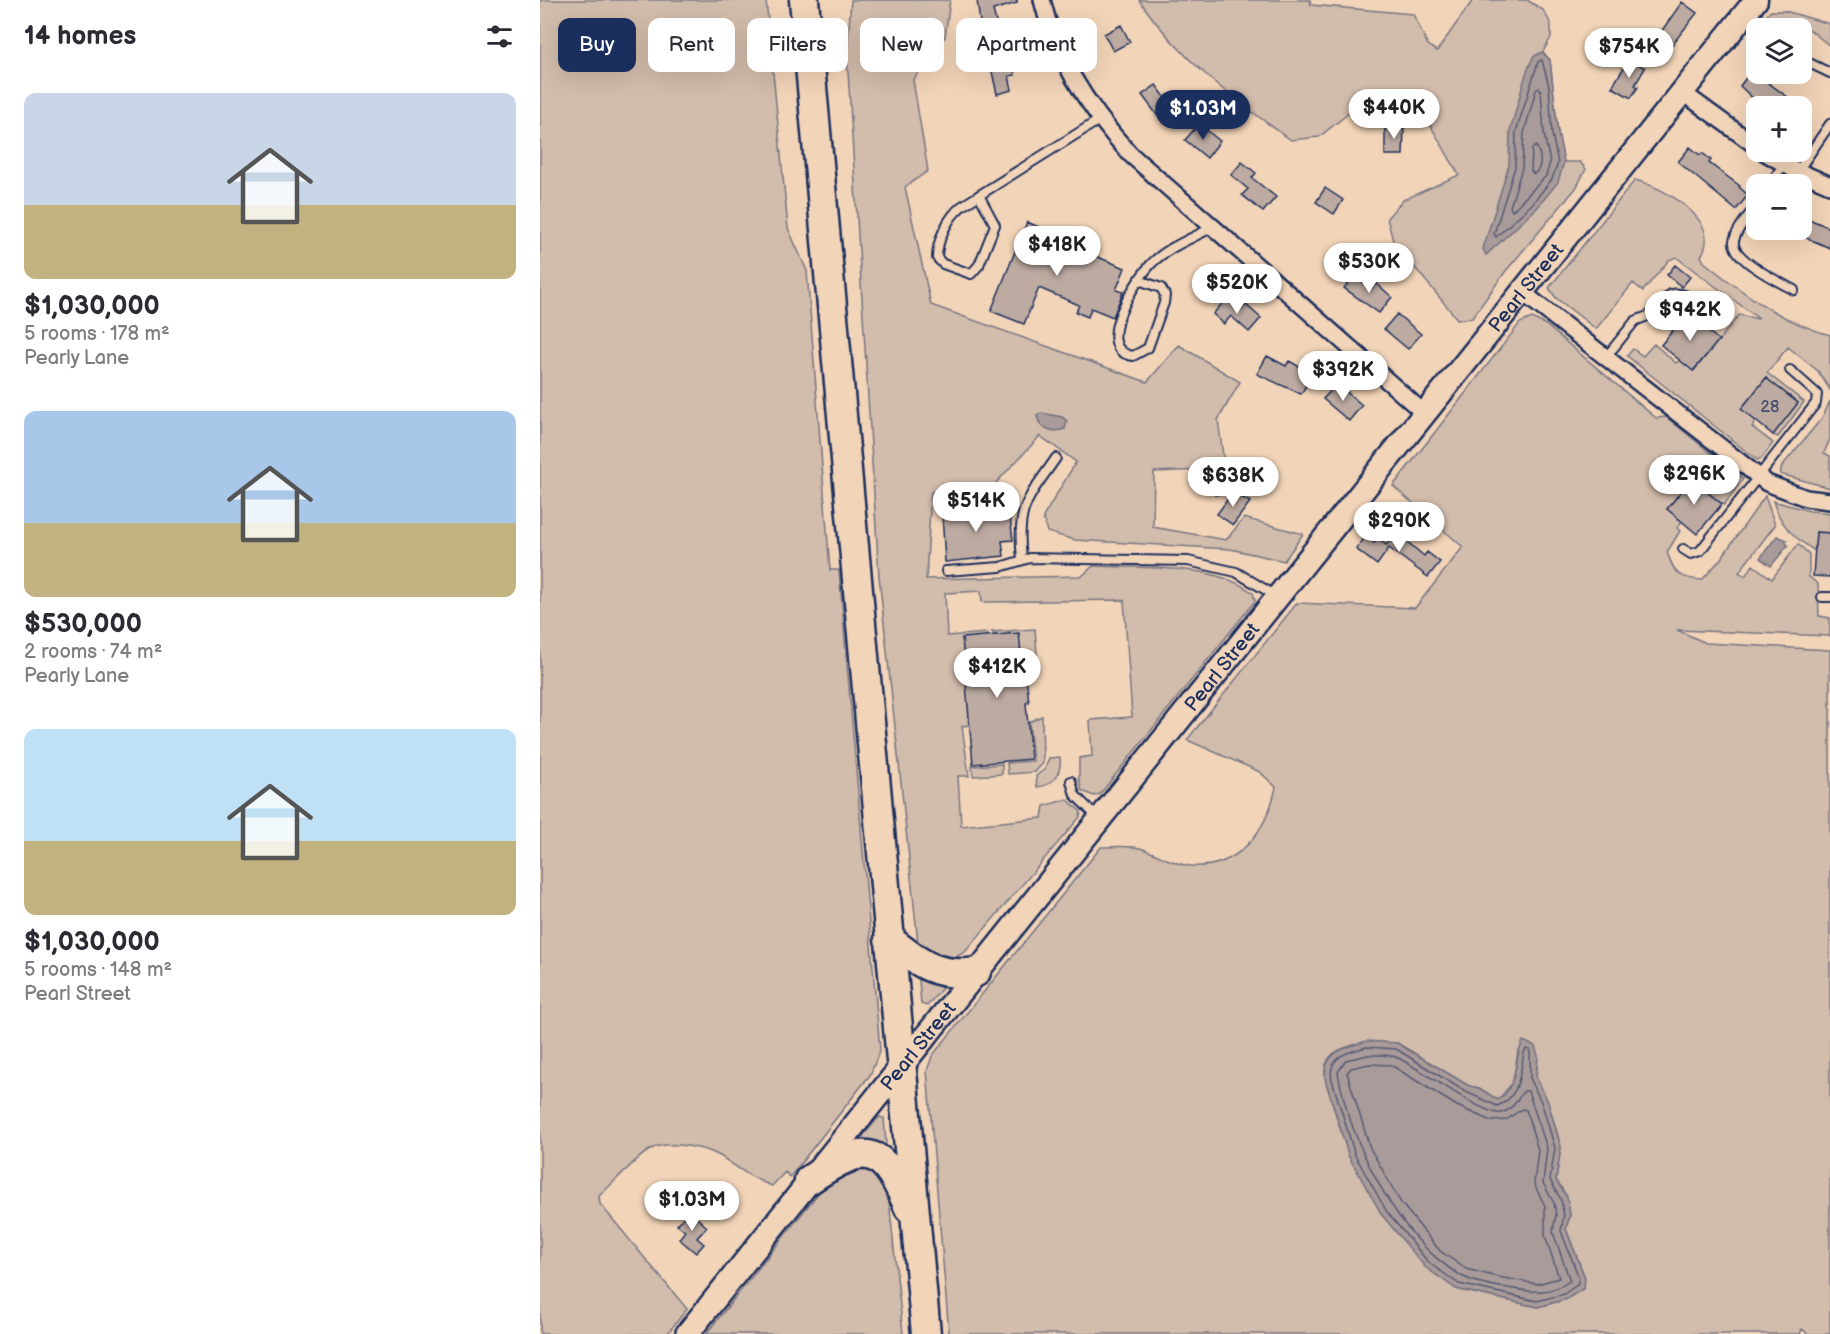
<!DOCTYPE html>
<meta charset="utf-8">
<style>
body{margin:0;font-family:"Balsamiq Sans",sans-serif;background:#f2f2f3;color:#2b2b33;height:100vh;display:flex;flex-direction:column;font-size:22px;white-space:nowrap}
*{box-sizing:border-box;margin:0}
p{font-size:20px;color:#7c7c81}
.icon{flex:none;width:33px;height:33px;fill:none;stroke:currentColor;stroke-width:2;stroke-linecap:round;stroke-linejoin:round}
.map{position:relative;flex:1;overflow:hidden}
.side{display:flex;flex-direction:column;background:#fff;width:540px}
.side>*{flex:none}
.hud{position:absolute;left:18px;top:18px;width:570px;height:54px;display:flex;gap:12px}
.controls{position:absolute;left:1206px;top:18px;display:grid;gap:12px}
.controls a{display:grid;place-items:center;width:66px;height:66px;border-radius:12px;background:#fff;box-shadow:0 6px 24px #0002;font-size:30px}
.price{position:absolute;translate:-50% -51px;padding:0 14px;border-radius:21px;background:#fff;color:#222;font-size:20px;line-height:39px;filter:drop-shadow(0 2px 3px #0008)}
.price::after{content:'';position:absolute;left:50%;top:36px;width:18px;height:14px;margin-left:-9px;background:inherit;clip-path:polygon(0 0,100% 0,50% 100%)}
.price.selected{background:#1b2f5e;color:#fff}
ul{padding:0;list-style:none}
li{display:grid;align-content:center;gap:12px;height:318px;padding:0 24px}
li span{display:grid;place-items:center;height:186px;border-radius:12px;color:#555}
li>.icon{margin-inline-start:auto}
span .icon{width:108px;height:108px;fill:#fffc;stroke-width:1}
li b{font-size:26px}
h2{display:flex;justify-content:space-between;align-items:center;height:72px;padding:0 24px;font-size:26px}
.pill{padding:0 21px;border-radius:12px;background:#fff;box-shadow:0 6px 24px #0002;font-size:21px;line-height:54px}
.pill.selected{background:#1b2f5e;color:#fff}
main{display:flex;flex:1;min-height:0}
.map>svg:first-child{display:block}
.green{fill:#d2bcab;stroke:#767684;stroke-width:1.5;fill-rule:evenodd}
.water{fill:#a99b99;stroke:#707081;stroke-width:1.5}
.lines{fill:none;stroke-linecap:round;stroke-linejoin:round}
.shore{stroke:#545a76;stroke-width:1.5}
.building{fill:#bdaba2;stroke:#1b2f5e;stroke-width:1.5}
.lane-casing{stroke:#1b2f5e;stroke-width:12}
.street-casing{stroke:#1b2f5e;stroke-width:20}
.secondary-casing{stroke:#1b2f5e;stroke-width:27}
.highway-casing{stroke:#1b2f5e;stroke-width:33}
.lane{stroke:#f2d4b8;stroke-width:8}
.street{stroke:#f2d4b8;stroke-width:15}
.secondary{stroke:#f2d4b8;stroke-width:22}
.highway{stroke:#f2d4b8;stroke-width:28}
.labels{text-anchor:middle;stroke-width:4.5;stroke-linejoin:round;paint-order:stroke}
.number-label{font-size:16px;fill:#444e6f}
.street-label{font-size:20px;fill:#1b2f5e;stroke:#f2d4b8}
</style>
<main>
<section class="side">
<h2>14 homes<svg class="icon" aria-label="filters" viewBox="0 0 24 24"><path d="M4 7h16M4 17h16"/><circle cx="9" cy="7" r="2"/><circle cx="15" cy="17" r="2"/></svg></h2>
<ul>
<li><span style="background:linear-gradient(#c9d6e8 60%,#c2b280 0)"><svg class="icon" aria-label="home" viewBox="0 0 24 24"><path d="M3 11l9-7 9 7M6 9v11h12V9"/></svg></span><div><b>$1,030,000</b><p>5 rooms · 178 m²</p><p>Pearly Lane</p></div></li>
<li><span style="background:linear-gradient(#a9c7e8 60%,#c2b280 0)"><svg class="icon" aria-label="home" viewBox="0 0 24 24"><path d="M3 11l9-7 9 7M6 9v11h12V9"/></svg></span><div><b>$530,000</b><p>2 rooms · 74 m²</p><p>Pearly Lane</p></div></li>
<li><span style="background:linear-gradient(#bfe0f5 60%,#c2b280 0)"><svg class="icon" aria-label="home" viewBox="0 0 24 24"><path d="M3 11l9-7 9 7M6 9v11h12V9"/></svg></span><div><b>$1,030,000</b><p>5 rooms · 148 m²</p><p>Pearl Street</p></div></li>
</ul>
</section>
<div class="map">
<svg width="1290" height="1334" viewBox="0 0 1290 1334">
<rect width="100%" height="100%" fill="#f2d4b8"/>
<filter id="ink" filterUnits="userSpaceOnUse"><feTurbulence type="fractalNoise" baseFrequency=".0167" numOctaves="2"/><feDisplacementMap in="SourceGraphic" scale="12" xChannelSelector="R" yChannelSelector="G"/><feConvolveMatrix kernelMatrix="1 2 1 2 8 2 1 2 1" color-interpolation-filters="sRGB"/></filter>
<g filter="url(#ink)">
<path class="green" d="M0,0H226L248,228L267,271L290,570H299L340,1050L330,1075L250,1177L245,1172L232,1186C212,1179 197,1167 180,1156C164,1147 128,1140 111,1149C94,1159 74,1183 59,1196L60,1204L147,1309L127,1334H0Z
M311,0H410L405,37L373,80L388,171L365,187L391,305L607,382L639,345L700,382L678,420L685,469L614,472L613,527L686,540L704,518L763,534L744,561L690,549L535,540L507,532L503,517L536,462L500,436L455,484L391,492L386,579L542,576L553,566C603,569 672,562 713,593L715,601L560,794L554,796L542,791L539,780V758L552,756L550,720L592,717L584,600L442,602L441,591L405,593L407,636L447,633V636L430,725L422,726L429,776H418L421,826L502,818L504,806L527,799L541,812L540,817L425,952L411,960L381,949L378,943L339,576L307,55Z
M599,0H770L771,5L873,14L888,45L897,51L933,0H987L1003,10L1011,24V37L1003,52L1010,60L1018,133L1024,162H1040L1046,169L1036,188L965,272L932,318L918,320L853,241L847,218L863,200L919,175L889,123L853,103L814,109L779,137L751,140C691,98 641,60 599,0Z
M1231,11H1245L1290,24V46L1260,22L1226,25L1223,18Z
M1095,180C1123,187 1184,221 1161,256L1164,262C1204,294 1240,321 1290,335V390L1278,371L1248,347L1227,373L1264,402L1238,437L1233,435L1258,403L1226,378L1201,409L1216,421L1212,427L1233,443L1222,458L1217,460L1087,356L1093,349L1103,356L1114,344L1136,363L1140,360L1154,371L1199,315L1219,319L1136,257L1129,260L1103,291L1093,283L1056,329L1016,298L1009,288Z
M992,318L1006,325L1116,418L1126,417L1203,479L1184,505L1151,479L1127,509L1142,521L1137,528L1140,531L1127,552C1135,574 1137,578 1162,580L1180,560L1225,496L1235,525L1199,572L1205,576L1213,565L1232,579L1258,544L1269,554V577L1278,584L1279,616L1290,618V636L1137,630L1166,643L1290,650V1334H1268L1262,1329L1260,1334H409L387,1071L392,1056L561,847C574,847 591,845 603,849C618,854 635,865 650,866C699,870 727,830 736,787L720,772L647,740L757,603L875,608L923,547L853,486L980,323ZM857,1043L929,1086L939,1088L958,1100L973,1082L978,1051L998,1056L996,1077L1008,1102L1021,1147L1016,1180L1027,1197L1030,1215L1026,1229L1045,1278L1027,1299L998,1307L916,1289L809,1157L786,1082C777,1039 829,1045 857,1043Z
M1290,401V439L1284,453L1290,456V488L1240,474L1242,466L1282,418Z
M1233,501L1270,511L1290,513V533L1276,532L1275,551C1254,538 1240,525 1233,501Z
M495,629L498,666L481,660L452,632Z
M502,716L503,763L495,772L468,774L467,763L493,761L489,722Z
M520,757C522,773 513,786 497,787L496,776L505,769L509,758Z
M462,764V774L433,776L432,766Z
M386,976L401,979L404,986L387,1006L381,1004L379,981Z
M339,1117L344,1118L346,1144L341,1148L325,1143L323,1136Z
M317,1162L347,1182L363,1334H166L284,1186Z"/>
<path class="water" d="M1002,52L1010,60L1018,133L1024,162L1018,182L997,208L946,255L943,249L969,165L970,131L986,74L993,57Z
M501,413L522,417L527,421L525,429C514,433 500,430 497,416Z
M1237,536L1247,540L1245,542L1248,545L1231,566L1220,558Z
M827,1041L857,1043L929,1086L939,1088L958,1100C979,1086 973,1061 983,1041L995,1046L998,1056L996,1077L1008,1102L1021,1147L1016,1180L1027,1197L1030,1215L1026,1229L1045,1278L1044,1288L1027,1299L998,1307L916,1289L885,1267L842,1215L809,1157L786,1082C780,1053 804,1047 827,1041Z"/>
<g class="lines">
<path class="shore" d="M1002,60L1009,86L1012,134L1018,163L1012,179L992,204L956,237L954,234L975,167L976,132L998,62Z
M999,88L1001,91L1004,134L1010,162L1006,176L972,211L970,207L982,168L984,133L996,90Z
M996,146C1001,154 1003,168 994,174L991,171L992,149Z
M827,1047L856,1049L926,1092L957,1106C980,1098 980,1072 984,1053L986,1049L990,1050V1078L1002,1104L1015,1148L1010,1180L1021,1200L1024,1215L1021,1231L1039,1278L1037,1285L1024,1294L997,1301L919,1284L889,1263L847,1212L815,1155L792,1080C787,1056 808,1052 827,1047Z
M828,1055C837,1055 848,1054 856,1057C877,1066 944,1116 961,1113C972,1110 978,1099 984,1091H988L1007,1148L1003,1183L1014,1203L1016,1215L1013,1232L1030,1281C1010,1295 991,1292 968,1288C953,1286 933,1283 920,1275C858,1239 809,1141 798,1072L806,1060Z
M829,1064L851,1065L917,1106L951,1121L966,1120L982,1109L986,1110L998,1150L994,1184L1005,1206V1235L1019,1278L997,1284L958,1277L926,1269L900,1251L861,1203L830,1148L807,1073L811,1068Z"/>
</g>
<path class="building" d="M437,0H477V3L453,10L457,26L441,30Z
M1142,2L1157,13L1131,46L1118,36Z
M581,25L590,42L573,51L564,34Z
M469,49L475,75L469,76L472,90L457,94L448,54Z
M1089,59L1105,68L1095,85L1098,87L1091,98L1072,87Z
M1212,70L1216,74L1260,106H1221L1200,86Z
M616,85L631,105L617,115L602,95Z
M659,124L680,141L667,158L645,140Z
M845,125L864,126L863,155H845Z
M1150,147L1160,155L1162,153L1171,160L1169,163L1200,186L1199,187L1208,195L1196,210L1138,162Z
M702,162L716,173L712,178L736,197L723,212L702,195L708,189L691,175Z
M785,188L803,200L794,214L776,202Z
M1262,216L1290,228V248L1262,236Z
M487,222L520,236L518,241L585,268L576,290L583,292L573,317L551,308L548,317L536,312L539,305L499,288L484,324L451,311Z
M1135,265L1150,277L1142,287L1127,275Z
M815,275L831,289L836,283L852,297L839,313L804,288Z
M688,297L701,310L706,305L721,318L709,332L691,316L684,324L673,314Z
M857,314L881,334L868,349L844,329Z
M1146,314L1179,340L1153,371L1121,345Z
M727,356L746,366L749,361L773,374L761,394L717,374Z
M1226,378L1258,403L1233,435L1201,409Z
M797,384L822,405L809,421L783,399Z
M1151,479L1182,504L1157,534L1127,509Z
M689,480L691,491L675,495L673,483Z
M693,492L710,502L693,525L677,514Z
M468,504L473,540L462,541L464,556L405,562L402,513Z
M1276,532L1290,533V577L1273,576Z
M857,533L884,556L887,552L900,562L888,577L849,548L837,565L816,549L826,536L834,543L838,538L846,545Z
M479,633L483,676H486L489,702L486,703L491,759L433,764L422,638Z
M149,1211L167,1227L157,1238L164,1244L156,1253L139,1239L145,1231L137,1225Z"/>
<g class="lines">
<g class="lane-casing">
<path id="lane" d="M1265,61L1290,73
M1258,171L1290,124
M1230,184L1244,164
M439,195L455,225L439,265L431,274L403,264L397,258C397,240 408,217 422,206L559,120
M1216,205C1210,215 1196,229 1194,241C1191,259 1241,283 1254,290
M599,280L621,288L625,295L624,303L608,348L593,356C550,350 597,278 613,262C630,246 653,238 673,227
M1067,356L1095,321L1110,315L1131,294C1148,290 1164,308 1175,318
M1143,549L1151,554L1160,551L1276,403L1277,394L1250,370
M482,559C476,506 488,499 516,458
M406,571L460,567L490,558L648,561L696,572L736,596
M1282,597H1290
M531,781L535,795L558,818"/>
</g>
<g class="street-casing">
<path id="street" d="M502,0C516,59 549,109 590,154L884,413
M1142,92L1216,146
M1224,152L1253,169L1290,185
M982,292L1227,483L1266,498L1290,501"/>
</g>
<g class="secondary-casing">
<g id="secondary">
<path id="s1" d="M147,1334L1216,0"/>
</g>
</g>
<g class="highway-casing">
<path id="highway" d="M264,0L386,1334
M349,939C377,962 397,978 436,972
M269,1180C325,1142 342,1143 369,1208"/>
</g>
<use href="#lane" class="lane"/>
<use href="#street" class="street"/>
<use href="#secondary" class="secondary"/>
<use href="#highway" class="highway"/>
</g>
</g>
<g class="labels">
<g class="number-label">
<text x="1230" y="412">28</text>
</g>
<g class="street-label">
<text dy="7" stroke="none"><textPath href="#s1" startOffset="1341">Pearl Street</textPath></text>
<text dy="7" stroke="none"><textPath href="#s1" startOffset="855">Pearl Street</textPath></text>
<text dy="7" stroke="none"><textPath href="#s1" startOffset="369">Pearl Street</textPath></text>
</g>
</g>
</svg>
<div class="controls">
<a><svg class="icon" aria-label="layers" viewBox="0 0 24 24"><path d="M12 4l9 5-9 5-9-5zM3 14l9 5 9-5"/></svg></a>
<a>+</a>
<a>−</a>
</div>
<b class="price" style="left:1089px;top:79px">$754K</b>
<b class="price" style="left:854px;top:140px">$440K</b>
<b class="price selected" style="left:663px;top:141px">$1.03M</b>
<b class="price" style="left:517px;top:277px">$418K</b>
<b class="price" style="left:829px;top:294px">$530K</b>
<b class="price" style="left:697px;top:315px">$520K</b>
<b class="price" style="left:1150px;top:342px">$942K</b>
<b class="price" style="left:803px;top:402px">$392K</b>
<b class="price" style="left:1154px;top:506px">$296K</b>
<b class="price" style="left:693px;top:508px">$638K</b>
<b class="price" style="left:436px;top:533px">$514K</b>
<b class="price" style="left:859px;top:553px">$290K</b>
<b class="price" style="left:457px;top:699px">$412K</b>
<b class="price" style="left:152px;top:1232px">$1.03M</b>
<div class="hud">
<a class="pill selected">Buy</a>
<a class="pill">Rent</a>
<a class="pill">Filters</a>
<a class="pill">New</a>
<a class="pill">Apartment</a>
</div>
</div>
</main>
